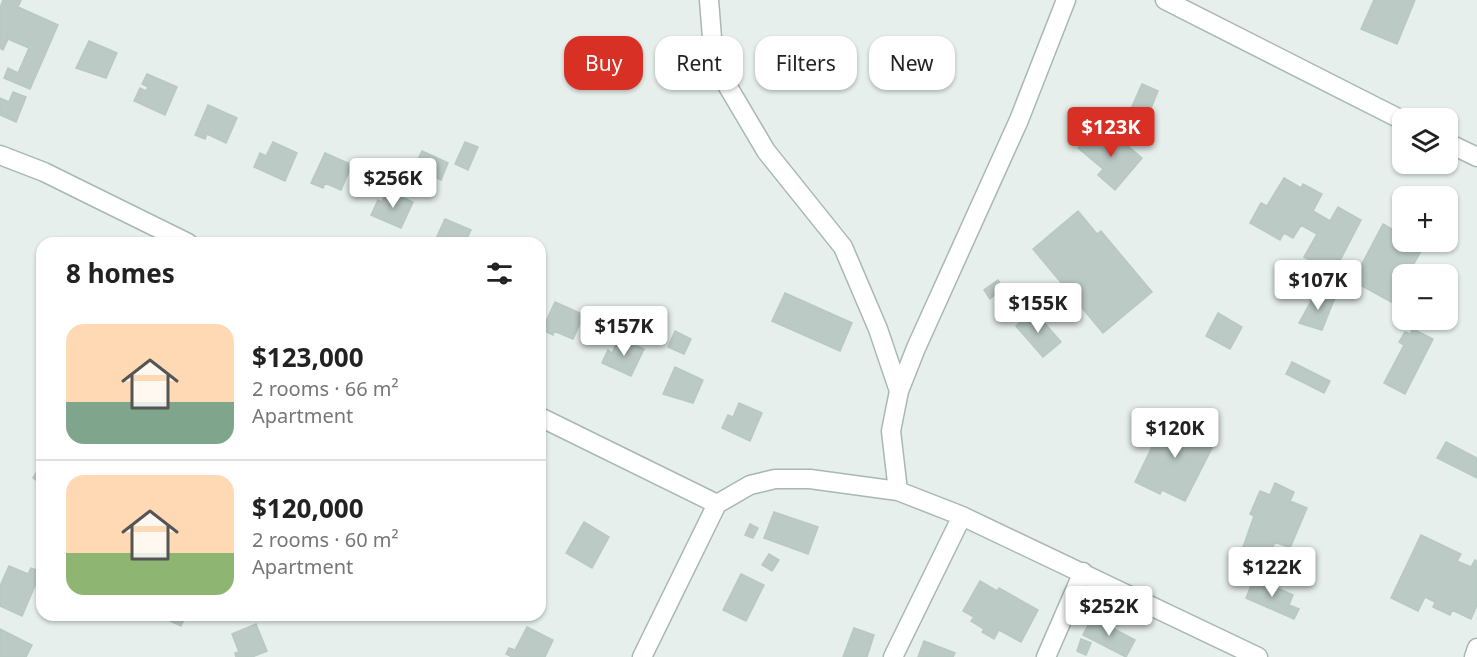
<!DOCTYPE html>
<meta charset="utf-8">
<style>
body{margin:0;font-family:"Noto Sans",sans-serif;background:#f2f2f2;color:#222;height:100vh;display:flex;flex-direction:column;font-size:22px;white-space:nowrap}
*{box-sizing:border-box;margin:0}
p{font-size:20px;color:#767676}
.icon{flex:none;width:33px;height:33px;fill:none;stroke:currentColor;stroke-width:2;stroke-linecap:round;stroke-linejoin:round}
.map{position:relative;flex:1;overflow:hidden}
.panel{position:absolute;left:36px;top:237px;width:510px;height:384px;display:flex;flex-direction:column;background:#fff;border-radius:18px;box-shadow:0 2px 4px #0004}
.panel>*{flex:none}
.hud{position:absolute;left:564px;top:36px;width:570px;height:54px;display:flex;gap:12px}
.fabs{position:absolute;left:1392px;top:108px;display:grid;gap:12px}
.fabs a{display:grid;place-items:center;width:66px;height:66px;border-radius:12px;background:#fff;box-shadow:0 2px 4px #0004;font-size:30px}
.price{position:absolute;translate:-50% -51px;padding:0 14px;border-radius:6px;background:#fff;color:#222;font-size:20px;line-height:39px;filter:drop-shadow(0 2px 3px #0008)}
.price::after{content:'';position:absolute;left:50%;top:36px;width:18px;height:14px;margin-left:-9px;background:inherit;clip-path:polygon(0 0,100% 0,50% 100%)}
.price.active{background:#d93025;color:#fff}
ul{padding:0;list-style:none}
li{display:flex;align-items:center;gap:18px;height:150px;padding:0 30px}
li+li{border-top:2px solid #e0e0e0}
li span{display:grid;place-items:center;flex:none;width:168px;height:120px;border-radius:18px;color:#555}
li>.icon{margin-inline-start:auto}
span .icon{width:72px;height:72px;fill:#fffc;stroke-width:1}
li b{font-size:26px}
h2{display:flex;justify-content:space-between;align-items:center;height:72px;padding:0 30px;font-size:26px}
.pill{padding:0 21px;border-radius:18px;background:#fff;box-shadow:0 2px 4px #0004;font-size:21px;line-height:54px}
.pill.active{background:#d93025;color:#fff}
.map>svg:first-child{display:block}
.building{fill:#bbcac4;stroke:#b8c9c2;stroke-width:1.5}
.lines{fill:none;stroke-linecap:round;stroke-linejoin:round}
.street-casing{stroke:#a8b8b2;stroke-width:21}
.street{stroke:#fff;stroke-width:18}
</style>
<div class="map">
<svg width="1477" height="657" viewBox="0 0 1477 657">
<rect width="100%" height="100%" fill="#e6efeb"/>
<path class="building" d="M3,0H21L18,7L58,25L30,89L4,78L8,68L18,73L29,48L8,39L3,50L0,48V8Z
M1374,0H1415L1397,44L1361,29Z
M89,41L117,53L106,78L76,68Z
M147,74L177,87L165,115L134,101L140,88L146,91L148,87L142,84Z
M1142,84L1158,91L1147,118L1130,111Z
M13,92L26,97L16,122L0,115V98L9,102Z
M208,105L237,118L226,143L207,134L205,139L195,135Z
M1092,132L1105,143L1113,133L1142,158L1115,190L1098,175L1103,169L1078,148Z
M273,142L297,153L285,181L254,167L260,153L266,156Z
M465,142L478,147L468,170L455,164Z
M422,151L448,163L441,180L414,168Z
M325,153L352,165L341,190L325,183L323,188L311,183Z
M1284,178L1301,188L1303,184L1322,194L1313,211L1330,221L1338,207L1361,220L1333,274L1304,257L1317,234L1301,225L1293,238L1284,233L1280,240L1250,223L1261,203L1267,206Z
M387,190L413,202L401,228L371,215L378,200L382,202Z
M1078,211L1097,234L1101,231L1152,292L1103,333L1033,249Z
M445,219L471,230L465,243H434Z
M1383,224L1402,235V242H1415L1424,246L1408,274H1402V308L1353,281Z
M998,280L1003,288L990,299L984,290Z
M1328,292L1336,295L1322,330L1299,323L1315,294L1326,298Z
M785,293L852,323L840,351L772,321Z
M555,302L584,315L573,339L554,331L553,335L542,330Z
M1034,311L1061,342L1043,357L1016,326Z
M1218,313L1242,327L1230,349L1206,336Z
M1413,329L1433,339L1405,394L1384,383L1404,345L1399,342L1405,332L1410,334Z
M675,331L691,339L684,354L668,347Z
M619,338L644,349L631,376L602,363L608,350L612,353Z
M1292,362L1330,381L1324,393L1286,374Z
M675,367L703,380L693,403L663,394Z
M739,403L762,413L750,441L722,428L728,415L733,417Z
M1168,414L1198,429L1195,434L1214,444L1185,501L1162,490L1160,494L1135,482Z
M1446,442L1477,458V478L1437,458Z
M42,463V484L33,478Z
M1275,483L1294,492L1290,501L1307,508L1290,548L1275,542L1269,557L1243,547L1254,516L1250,514L1260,491L1270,495Z
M774,512L818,527L808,554L764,538Z
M584,522L609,537L592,568L566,553Z
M750,524L758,528L753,538L745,535Z
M1421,535L1461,554L1457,561L1471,567L1475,560L1477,561V605L1471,619L1452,610L1450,615L1433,607L1435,602L1425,597L1418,611L1391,598Z
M769,554L779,560L772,571L762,565Z
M9,566L28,574L31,568L41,572L22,616L0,606V586Z
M741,574L764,585L746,621L723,610Z
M1254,578L1293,595L1289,605L1299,609L1294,619L1246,598Z
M980,581L997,591L999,588L1038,610L1021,642L999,630L994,639L982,632L984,629L971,621L974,617L963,611Z
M157,615H186L181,626Z
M1092,617L1135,640L1126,657L1083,635Z
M256,624L267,651L252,657H236L235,653L239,652L232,634Z
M527,627L553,640L545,657H512L506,654L509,648L515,650Z
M854,628L874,635L867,657H843Z
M0,629L32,645L26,657H0Z
M1081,639L1091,643L1086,655L1077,651Z
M924,641L955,653L953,657H918Z"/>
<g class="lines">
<g class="street-casing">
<path id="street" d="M709,0L714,63L766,151L843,247L878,329L899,391
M1165,0L1402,120
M1448,143L1477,157
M0,155L44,172L188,243
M540,417L717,504
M898,491L891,431L899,391L916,348L1019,120L1066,0
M642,657L717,504L750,485L775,479H810L898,491L962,516L1258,657
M893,657L962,516
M1046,657L1083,572
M1474,657L1477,648"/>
</g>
<use href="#street" class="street"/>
</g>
</svg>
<div class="fabs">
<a><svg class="icon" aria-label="layers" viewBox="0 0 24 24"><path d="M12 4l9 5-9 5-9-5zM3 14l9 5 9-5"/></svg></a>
<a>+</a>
<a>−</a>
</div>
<b class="price active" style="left:1111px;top:158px">$123K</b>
<b class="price" style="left:393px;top:209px">$256K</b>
<b class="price" style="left:1318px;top:311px">$107K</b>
<b class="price" style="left:1038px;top:334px">$155K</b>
<b class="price" style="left:624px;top:357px">$157K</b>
<b class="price" style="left:1175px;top:459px">$120K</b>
<b class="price" style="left:1272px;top:598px">$122K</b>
<b class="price" style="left:1109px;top:637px">$252K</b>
<div class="hud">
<a class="pill active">Buy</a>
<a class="pill">Rent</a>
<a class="pill">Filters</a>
<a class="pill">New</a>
</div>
<section class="panel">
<h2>8 homes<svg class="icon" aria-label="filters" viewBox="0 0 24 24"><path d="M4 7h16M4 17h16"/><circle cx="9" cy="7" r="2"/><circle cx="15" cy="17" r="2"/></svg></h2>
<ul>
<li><span style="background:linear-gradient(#ffd9b3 65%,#7fa58c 0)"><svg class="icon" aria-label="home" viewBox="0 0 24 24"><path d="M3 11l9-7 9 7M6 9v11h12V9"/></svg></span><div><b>$123,000</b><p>2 rooms · 66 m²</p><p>Apartment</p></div></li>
<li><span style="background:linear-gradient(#ffd9b3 65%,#8fb573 0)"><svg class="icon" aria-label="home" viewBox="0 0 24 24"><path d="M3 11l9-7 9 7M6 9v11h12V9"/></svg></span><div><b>$120,000</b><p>2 rooms · 60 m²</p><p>Apartment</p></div></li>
</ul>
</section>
</div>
